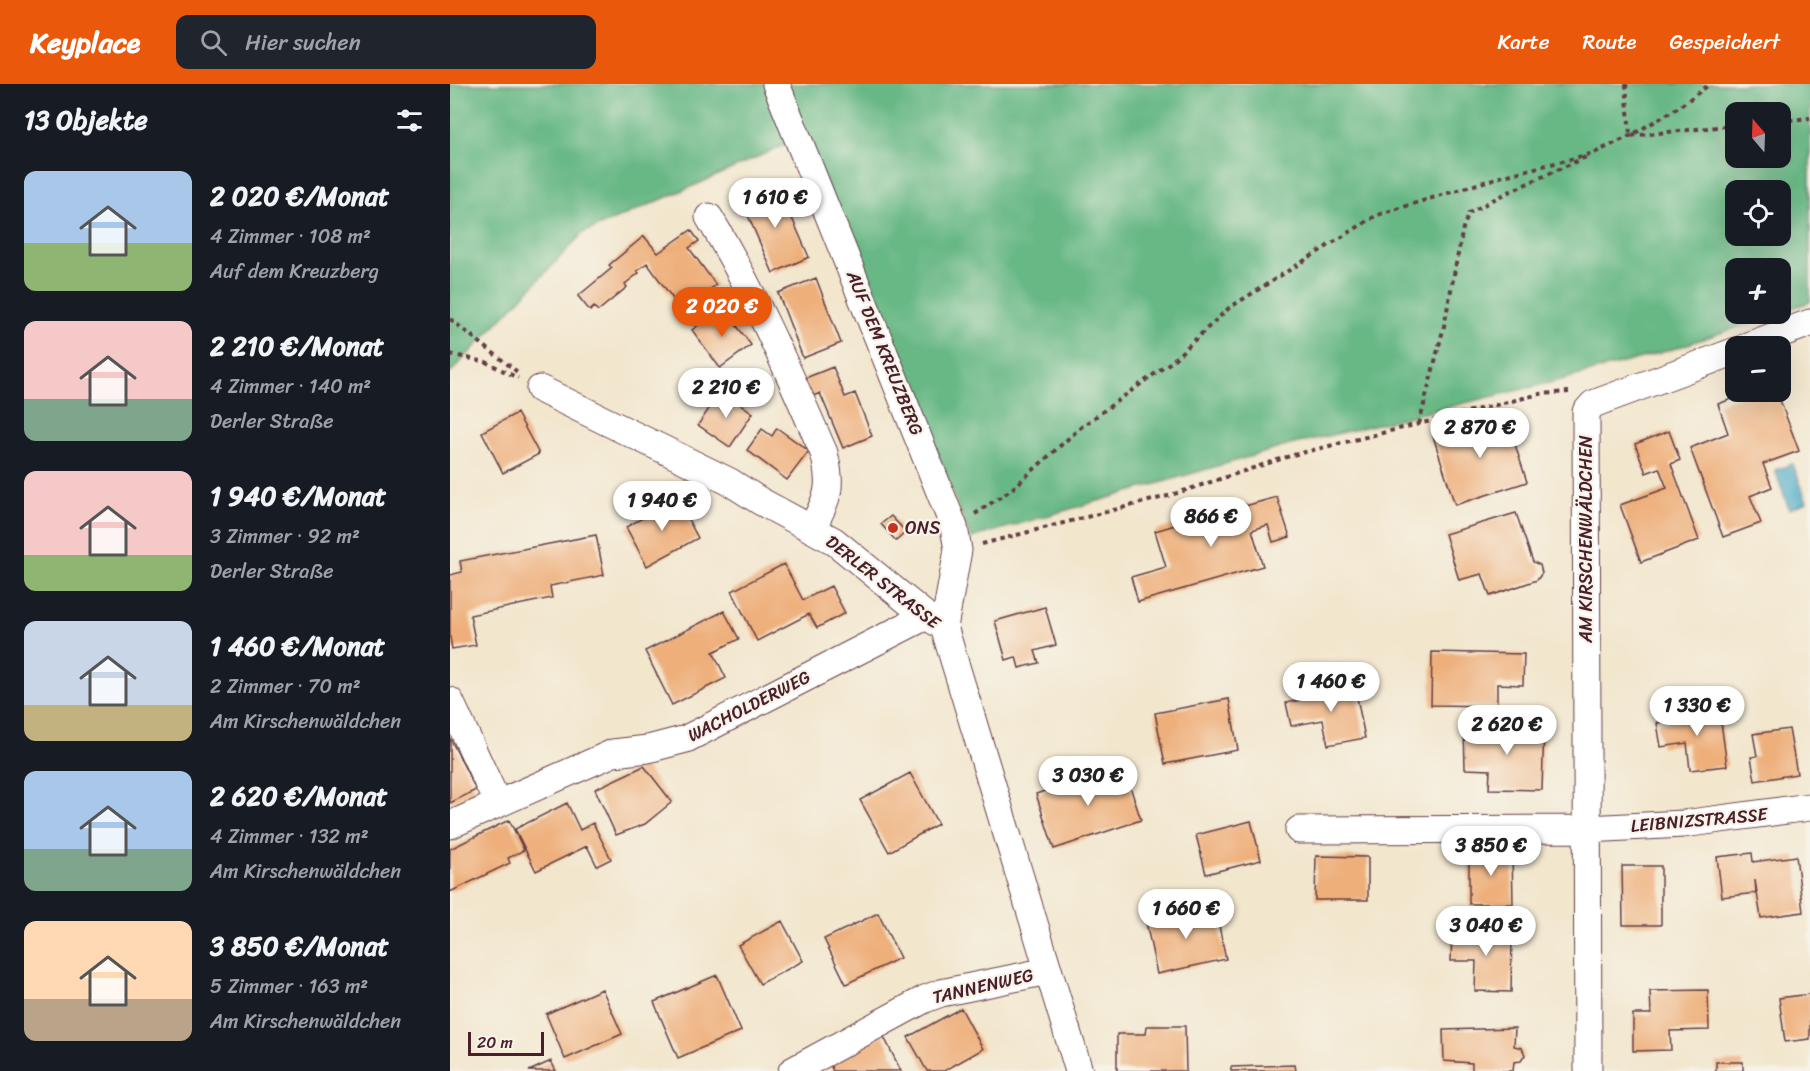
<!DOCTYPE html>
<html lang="de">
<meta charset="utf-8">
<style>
body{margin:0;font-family:Sriracha,sans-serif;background:#20242c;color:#f1f3f6;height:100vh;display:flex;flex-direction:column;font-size:22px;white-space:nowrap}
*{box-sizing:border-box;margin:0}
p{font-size:20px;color:#9ea1a6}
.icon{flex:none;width:33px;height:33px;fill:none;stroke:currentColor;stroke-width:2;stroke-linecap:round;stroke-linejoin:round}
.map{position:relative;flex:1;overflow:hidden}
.details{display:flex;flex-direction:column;background:#171b24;width:450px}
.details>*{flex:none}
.needle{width:39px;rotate:341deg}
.controls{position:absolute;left:1275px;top:18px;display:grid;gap:12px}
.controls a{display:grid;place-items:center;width:66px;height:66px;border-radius:12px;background:#171b24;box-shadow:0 6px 24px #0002;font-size:30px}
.scale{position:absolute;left:18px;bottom:15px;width:76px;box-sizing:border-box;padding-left:6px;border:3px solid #4a1f2b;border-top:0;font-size:16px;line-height:21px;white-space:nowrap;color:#4a1f2b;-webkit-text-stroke:4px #f7f3e8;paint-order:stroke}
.price{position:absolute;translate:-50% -51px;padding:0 14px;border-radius:21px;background:#fff;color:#222;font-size:20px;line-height:39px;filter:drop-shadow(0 2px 3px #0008)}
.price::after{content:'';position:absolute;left:50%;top:36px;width:18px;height:14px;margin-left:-9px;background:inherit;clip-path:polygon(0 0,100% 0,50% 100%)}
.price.active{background:#ea580c;color:#fff}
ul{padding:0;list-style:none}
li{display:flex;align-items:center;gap:18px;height:150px;padding:0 24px}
li span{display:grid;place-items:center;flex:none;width:168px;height:120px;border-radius:12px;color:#555}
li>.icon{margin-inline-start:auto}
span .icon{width:72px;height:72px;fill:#fffc;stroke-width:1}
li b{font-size:26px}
h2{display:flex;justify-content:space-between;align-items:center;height:72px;padding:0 24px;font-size:26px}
header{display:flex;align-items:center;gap:36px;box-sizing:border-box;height:84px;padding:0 30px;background:#ea580c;color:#fff}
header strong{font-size:28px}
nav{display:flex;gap:33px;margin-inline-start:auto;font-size:21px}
.search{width:420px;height:54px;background:#20242c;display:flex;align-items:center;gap:15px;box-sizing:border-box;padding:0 21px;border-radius:12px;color:#9ea1a6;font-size:22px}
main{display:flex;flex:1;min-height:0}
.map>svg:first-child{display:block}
.forest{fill:#67b885;stroke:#586c58;stroke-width:1.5;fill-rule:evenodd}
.water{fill:#49aac8;stroke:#4a647a;stroke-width:1.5}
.building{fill:#eeaf7a}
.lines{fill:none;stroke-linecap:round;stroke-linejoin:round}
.minor-casing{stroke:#633d43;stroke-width:29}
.path{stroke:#633d43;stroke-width:4;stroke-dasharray:4.5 4.5;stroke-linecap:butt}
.minor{stroke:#fff;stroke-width:27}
.poi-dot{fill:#c8321e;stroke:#f7f3e8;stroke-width:2}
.labels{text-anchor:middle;stroke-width:4.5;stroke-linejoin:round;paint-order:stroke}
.street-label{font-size:18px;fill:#4a1f2b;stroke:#f7f3e8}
.poi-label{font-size:18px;fill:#4a1f2b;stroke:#f7f3e8;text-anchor:start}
</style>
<header>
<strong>Keyplace</strong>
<div class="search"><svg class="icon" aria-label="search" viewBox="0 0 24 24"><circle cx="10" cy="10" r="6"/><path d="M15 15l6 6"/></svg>Hier suchen</div>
<nav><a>Karte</a><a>Route</a><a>Gespeichert</a></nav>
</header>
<main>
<section class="details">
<h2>13 Objekte<svg class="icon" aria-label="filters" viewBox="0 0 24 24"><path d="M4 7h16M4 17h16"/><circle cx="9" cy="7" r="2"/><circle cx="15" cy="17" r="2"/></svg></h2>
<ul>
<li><span style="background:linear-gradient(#a9c7e8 60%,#8fb573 0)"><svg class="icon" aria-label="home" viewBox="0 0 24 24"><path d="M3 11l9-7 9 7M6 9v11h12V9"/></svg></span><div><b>2 020 €/Monat</b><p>4 Zimmer · 108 m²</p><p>Auf dem Kreuzberg</p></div></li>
<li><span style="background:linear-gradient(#f6c9c9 65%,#7fa58c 0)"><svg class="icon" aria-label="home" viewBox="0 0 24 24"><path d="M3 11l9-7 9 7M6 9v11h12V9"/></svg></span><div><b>2 210 €/Monat</b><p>4 Zimmer · 140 m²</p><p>Derler Straße</p></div></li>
<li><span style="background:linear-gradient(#f6c9c9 70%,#8fb573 0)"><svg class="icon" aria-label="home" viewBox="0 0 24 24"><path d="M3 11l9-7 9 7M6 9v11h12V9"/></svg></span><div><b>1 940 €/Monat</b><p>3 Zimmer · 92 m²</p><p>Derler Straße</p></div></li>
<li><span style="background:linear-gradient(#c9d6e8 70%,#c2b280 0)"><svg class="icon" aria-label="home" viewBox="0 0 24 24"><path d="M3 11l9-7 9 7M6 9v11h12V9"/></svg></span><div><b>1 460 €/Monat</b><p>2 Zimmer · 70 m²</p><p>Am Kirschenwäldchen</p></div></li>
<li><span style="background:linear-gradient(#a9c7e8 65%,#7fa58c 0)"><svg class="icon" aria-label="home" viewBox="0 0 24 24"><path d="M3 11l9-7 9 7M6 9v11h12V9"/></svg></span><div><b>2 620 €/Monat</b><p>4 Zimmer · 132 m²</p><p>Am Kirschenwäldchen</p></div></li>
<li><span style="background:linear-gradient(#ffd9b3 65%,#b9a48a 0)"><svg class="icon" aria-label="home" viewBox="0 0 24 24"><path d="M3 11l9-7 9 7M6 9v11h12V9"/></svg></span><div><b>3 850 €/Monat</b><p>5 Zimmer · 163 m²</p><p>Am Kirschenwäldchen</p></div></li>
</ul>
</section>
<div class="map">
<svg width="1360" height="987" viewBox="0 0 1360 987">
<rect width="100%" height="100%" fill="#f7f3e8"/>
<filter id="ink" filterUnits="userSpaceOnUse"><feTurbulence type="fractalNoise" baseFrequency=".0167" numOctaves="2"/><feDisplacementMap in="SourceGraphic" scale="12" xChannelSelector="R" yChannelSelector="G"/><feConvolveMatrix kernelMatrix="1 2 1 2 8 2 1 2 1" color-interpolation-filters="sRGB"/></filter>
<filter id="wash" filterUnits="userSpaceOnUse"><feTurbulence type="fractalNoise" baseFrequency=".008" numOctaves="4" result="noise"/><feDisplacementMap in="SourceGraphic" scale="24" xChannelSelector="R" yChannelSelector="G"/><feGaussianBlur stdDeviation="1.35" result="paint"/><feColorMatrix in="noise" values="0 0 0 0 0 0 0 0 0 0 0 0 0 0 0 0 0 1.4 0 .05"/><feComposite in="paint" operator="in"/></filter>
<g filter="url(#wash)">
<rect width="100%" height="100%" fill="#f2e6cd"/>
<path class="forest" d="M0,0H1360V218L1331,228L1330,184H1286V230H1327L1220,266L1115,295L840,361L521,454L356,51L257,96L133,149L0,289ZM1286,28H1330V74H1286ZM1286,106H1330V152H1286Z"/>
<path class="water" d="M1343,380L1357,418L1339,425L1325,386Z"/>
<g id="blocks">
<path class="building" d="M328,102L359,173L323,189L292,118Z
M241,146L249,157L239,164L266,201L231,226L197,179L187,187L189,189L175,200L177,203L148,227L144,223L140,227L128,212L162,184L159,181L194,152L208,169Z
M366,194L391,259L353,274L328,209Z
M273,223L301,261L270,284L242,246Z
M383,283L395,313L405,309L422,352L393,364L370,309L361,313L353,295Z
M271,307L303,329L280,363L248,341Z
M1301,308H1327L1349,367L1313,380L1322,403L1300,412L1311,439L1273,453L1240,364L1278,349L1268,320Z
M67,329L89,370L53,389L32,348Z
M1055,329L1077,398L1005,421L983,352Z
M327,344L359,367L337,396L297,366L312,345L322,352Z
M1219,347L1230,376L1221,380L1249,456L1191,478L1170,421L1217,404L1209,384L1196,389L1185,360Z
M827,413L840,453L823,458L818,441L802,446L813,482L688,518L681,493L716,483L705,447L795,420V422Z
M227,415L248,454L197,482L176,443Z
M1066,429L1083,478L1090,481L1092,489L1087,496L1040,512L1032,490L1009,496L995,450Z
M441,432L456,448L446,457L431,440Z
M146,451L154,491L100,502L102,514L20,531L26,561L2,565L0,553V491L12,488L10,477Z
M334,480L353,516L381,502L395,529L367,544L359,530L307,557L282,507Z
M595,523L606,561L585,567L589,579L569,584L566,573L556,576L545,537Z
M274,527L289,555L263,568L276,594L222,621L195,567Z
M982,568L1074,570L1073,601L1047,600V622L981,621Z
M904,598L915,654L878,661L873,636L841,642L836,619L870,612L869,605Z
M779,615L788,666L715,680L705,629Z
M1269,623L1277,682L1240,686L1237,659L1211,663L1207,639L1234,635L1233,628Z
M1094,643L1092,706L1039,705L1040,686L1015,685L1014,644Z
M1339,645L1347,690L1305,697L1301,673L1307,672L1303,650Z
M0,654L26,706L0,719Z
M673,681L691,736L604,765L586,710Z
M194,682L222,718L195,740L166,751L145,705Z
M460,689L488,740L439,768L410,716Z
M117,719L130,746L143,739L161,775L147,782L137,762L86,787L65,745Z
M59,736L74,766L58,774L60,779L0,808V765Z
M801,737L811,776L756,790L746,751Z
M1019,766H1062L1063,820H1019Z
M1302,769L1303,778L1346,772L1353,828L1311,834L1305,796L1306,809L1272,813L1267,773Z
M866,772L918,773V816H865Z
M1172,782H1211V841H1173Z
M765,823L776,875L707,890L696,838Z
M428,829L450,874L396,900L374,855Z
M332,837L353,877L310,900L288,861Z
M1002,846L1062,847L1061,908L1025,907L1026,877H1001Z
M267,891L291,947L228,974L204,918Z
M152,905L172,950L115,975L96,930Z
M1258,906L1259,946L1220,947L1221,966L1183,967V930H1201L1200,907Z
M1360,910V955L1335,958L1329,914Z
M511,924L533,965L494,987H477L458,953Z
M697,942H735L736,987H667V950H696Z
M1065,944L1064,962L1072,964L1075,971L1071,977L1064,978L1063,987H1022V979L994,977L993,946Z
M433,951L451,987H383L379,978Z
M101,977L106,987H79Z
M1266,978H1293V987H1266Z
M845,981L846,987H781V983Z"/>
</g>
</g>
<g filter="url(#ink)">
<use href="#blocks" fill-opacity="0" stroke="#633d43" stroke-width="1.5"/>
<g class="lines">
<g class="minor-casing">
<path id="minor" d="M326,0L504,443L508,466L494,543
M259,133C304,208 339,289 374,369C383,404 378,413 362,444
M1297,262L1360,239
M90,305L280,398L310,417L384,457L476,532L494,543L629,987
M0,617L47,718
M0,741L163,669L198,665L236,655L476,532
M849,746L1138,745L1233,740L1360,723
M342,987L475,915L491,909L598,887
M1138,987L1136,328L1143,320L1286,267"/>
</g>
<path class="path" d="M1176,0L1180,52L1286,41
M1330,37L1360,34
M0,235L70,290
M0,270L36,278L68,294
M969,340L994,242L1013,144L1019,129L1052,111L1138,72
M525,430L562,405L630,344L721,278L779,224L927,131L1050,93L1144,69L1180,52L1229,23L1260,0
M532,460L718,412L843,371L1090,310L1119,308"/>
<use href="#minor" class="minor"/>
</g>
</g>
<circle class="poi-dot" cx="443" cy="444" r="6"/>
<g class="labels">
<g class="street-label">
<text transform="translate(435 269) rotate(68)" y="6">AUF DEM KREUZBERG</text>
<text transform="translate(1136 455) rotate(-90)" y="6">AM KIRSCHENWÄLDCHEN</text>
<text transform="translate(433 498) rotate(38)" y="6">DERLER STRASSE</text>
<text transform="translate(299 622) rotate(-27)" y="6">WACHOLDERWEG</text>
<text transform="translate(1249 736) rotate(-5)" y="6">LEIBNIZSTRASSE</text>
<text transform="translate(533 902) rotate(-13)" y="6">TANNENWEG</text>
</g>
<g class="poi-label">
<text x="455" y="450">ONS</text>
</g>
</g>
</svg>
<div class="controls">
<a><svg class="needle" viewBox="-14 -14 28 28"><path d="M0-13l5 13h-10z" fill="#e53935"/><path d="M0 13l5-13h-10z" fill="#9ea1a6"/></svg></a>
<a><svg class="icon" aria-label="locate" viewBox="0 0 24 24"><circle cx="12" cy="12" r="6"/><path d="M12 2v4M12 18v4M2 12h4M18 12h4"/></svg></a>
<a>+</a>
<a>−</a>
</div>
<div class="scale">20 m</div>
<b class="price" style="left:325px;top:145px">1 610 €</b>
<b class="price active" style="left:272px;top:254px">2 020 €</b>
<b class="price" style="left:276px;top:335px">2 210 €</b>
<b class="price" style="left:1030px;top:375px">2 870 €</b>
<b class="price" style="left:212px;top:448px">1 940 €</b>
<b class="price" style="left:761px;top:464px">866 €</b>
<b class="price" style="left:881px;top:629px">1 460 €</b>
<b class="price" style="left:1247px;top:653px">1 330 €</b>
<b class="price" style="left:1057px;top:672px">2 620 €</b>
<b class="price" style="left:638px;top:723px">3 030 €</b>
<b class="price" style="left:1041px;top:793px">3 850 €</b>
<b class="price" style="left:736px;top:856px">1 660 €</b>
<b class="price" style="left:1036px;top:873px">3 040 €</b>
</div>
</main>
